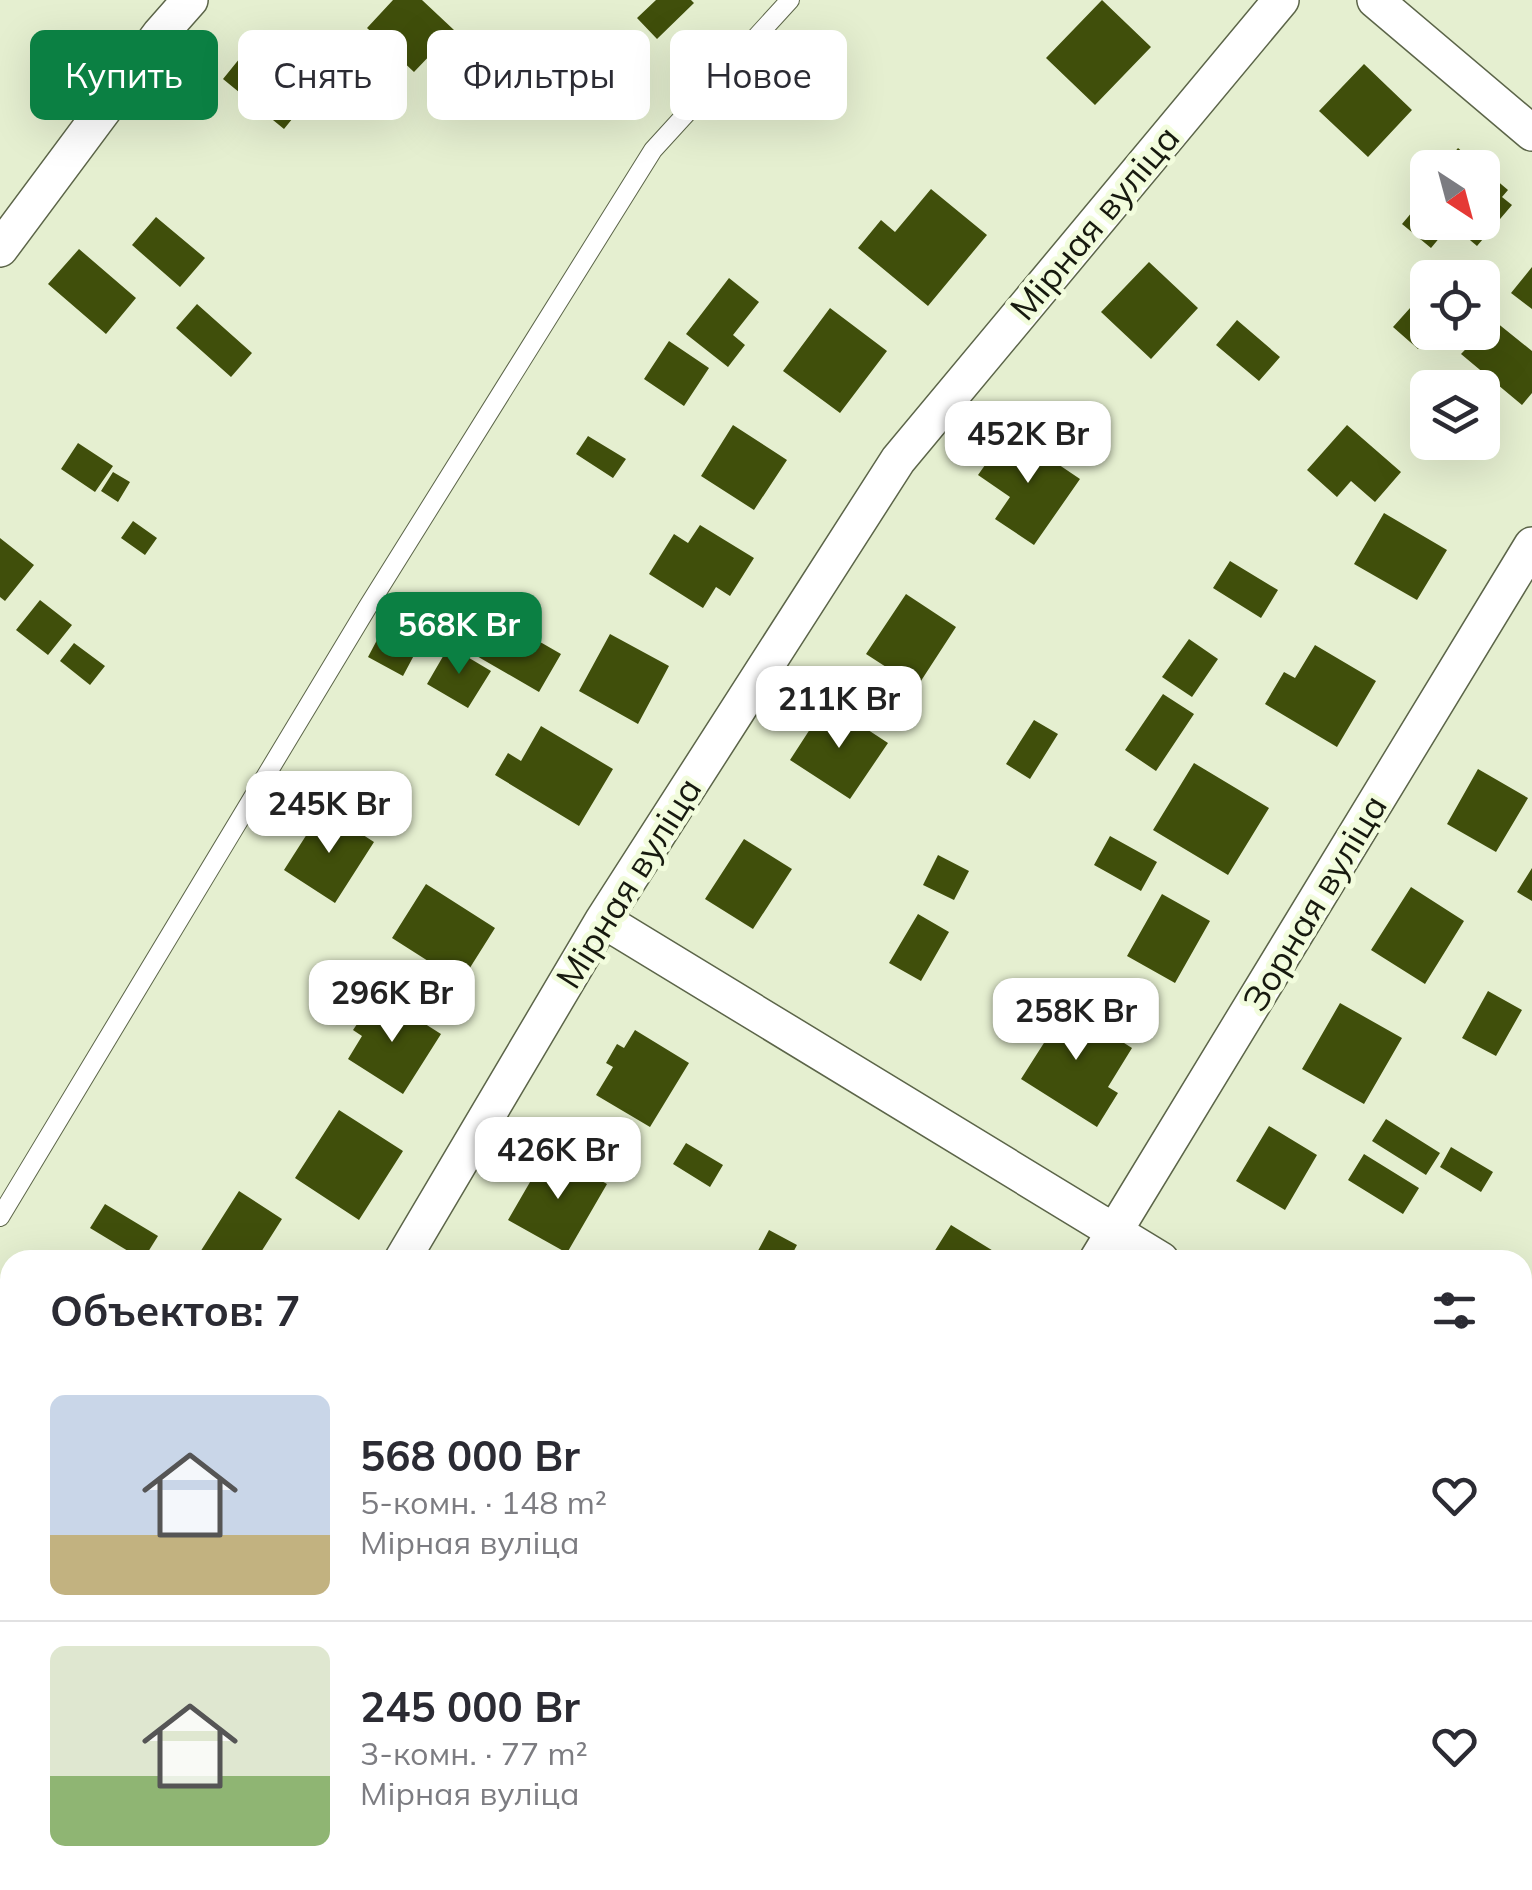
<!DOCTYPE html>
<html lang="ru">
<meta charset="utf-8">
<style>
body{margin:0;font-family:Mulish,sans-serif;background:#f2f2f3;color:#2b2b33;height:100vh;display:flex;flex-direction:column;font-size:38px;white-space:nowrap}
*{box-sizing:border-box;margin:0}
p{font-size:32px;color:#7c7c81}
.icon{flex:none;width:55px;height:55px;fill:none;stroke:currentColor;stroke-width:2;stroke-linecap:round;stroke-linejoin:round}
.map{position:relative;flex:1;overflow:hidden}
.sheet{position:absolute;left:0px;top:1250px;width:1532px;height:640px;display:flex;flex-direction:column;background:#fff;border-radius:30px 30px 0 0;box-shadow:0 10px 40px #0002}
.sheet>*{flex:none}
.top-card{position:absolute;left:30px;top:30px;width:1000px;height:90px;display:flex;gap:20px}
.needle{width:65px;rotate:144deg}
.buttons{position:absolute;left:1410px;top:150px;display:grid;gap:20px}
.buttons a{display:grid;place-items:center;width:90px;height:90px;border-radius:15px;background:#fff;box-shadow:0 10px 40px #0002;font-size:50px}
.price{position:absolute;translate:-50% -85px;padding:0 22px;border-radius:20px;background:#fff;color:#222;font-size:32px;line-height:65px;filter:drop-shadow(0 2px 5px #0008)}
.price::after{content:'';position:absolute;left:50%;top:60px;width:30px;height:22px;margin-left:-15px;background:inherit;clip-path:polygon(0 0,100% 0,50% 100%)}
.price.active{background:#0b8043;color:#fff}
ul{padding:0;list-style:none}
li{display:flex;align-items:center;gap:30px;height:250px;padding:0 50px}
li+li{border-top:2px solid #e1e1e2}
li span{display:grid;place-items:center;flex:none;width:280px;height:200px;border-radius:15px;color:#555}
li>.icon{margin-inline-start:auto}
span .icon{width:120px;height:120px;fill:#fffc;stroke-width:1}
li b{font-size:42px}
h2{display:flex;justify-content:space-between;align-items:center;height:120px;padding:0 50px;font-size:42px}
.pill{padding:0 35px;border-radius:15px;background:#fff;box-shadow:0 10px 40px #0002;font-size:35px;line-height:90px}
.pill.active{background:#0b8043;color:#fff}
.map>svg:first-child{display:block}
.building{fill:#404f0b}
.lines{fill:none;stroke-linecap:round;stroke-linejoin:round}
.lane-casing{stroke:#5c6549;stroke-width:20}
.street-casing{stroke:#5c6549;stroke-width:38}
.lane{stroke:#fff;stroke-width:18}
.street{stroke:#fff;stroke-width:35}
.labels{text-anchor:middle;stroke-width:10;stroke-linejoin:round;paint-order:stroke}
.street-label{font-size:35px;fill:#171a0f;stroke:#f2fcdd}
</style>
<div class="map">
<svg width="1532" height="1890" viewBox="0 0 1532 1890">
<rect width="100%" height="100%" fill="#e5efd0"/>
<path class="building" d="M393,0H422L454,30L414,72L367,28Z
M656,0H691L694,3L657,39L637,18Z
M1102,0L1151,47L1095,105L1046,58Z
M257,37L318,87L284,129L223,79Z
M1364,64L1412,110L1368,157L1319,111Z
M1458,148L1481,168H1441Z
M1482,168L1508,190L1502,197L1512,205L1477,246L1451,224L1431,248L1402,224L1423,199L1418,195L1428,184V222H1482Z
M931,189L987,235L928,306L858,248L881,220L895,232Z
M156,217L205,258L180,287L132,245Z
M79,249L136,298L106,334L48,284Z
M1149,262L1198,308L1151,359L1101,312Z
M1532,267V309L1511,293Z
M729,278L759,302L733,335L745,345L728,367L686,334Z
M1428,288V332H1432L1418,349L1393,327Z
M197,304L252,353L231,377L176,328Z
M830,308L887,351L840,413L783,371Z
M1491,318L1532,351V393L1522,405L1461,354L1482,332Z
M1237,320L1280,357L1259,381L1216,345Z
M669,341L709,368L684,406L644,379Z
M733,425L787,460L754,510L701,476Z
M1347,425L1401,472L1375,502L1351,481L1337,497L1307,470Z
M1009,431L1080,479L1034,545L995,519L1010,497L978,475Z
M588,436L626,459L613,478L576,454Z
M78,443L113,466L95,492L61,469Z
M113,472L130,482L118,502L101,491Z
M1384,513L1447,550L1417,600L1354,564Z
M133,521L157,538L145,555L121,538Z
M700,525L754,558L730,596L716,587L703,608L649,574L674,534L688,543Z
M0,538L34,565L5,601L0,597Z
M1230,561L1278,590L1261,618L1213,588Z
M906,594L956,627L917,687L866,654Z
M40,600L72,625L48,655L16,630Z
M471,602L561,654L539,692L449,640Z
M394,608L429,627L403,676L368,657Z
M610,634L669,666L638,724L579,691Z
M1189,639L1218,659L1192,697L1162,677Z
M74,643L105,666L90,685L60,661Z
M1315,645L1376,681L1337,747L1265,704L1284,672L1295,678Z
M449,646L491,671L468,708L427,684Z
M1163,694L1194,714L1156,771L1125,750Z
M827,703L888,743L850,799L790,760Z
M1034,720L1058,734L1030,779L1006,764Z
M541,726L613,769L579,826L495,775L508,753L521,761Z
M1194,763L1269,808L1228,875L1153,830Z
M1478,769L1528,798L1496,852L1447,824Z
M323,809L374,842L335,903L284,870Z
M1110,836L1157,862L1141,891L1094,865Z
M744,839L792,869L753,929L705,899Z
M938,855L969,871L954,900L923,885Z
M1532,868V901L1517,892Z
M426,884L495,928L461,982L392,938Z
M1411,887L1464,921L1425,984L1371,950Z
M1162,894L1210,921L1175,983L1127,956Z
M918,914L949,932L921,981L889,963Z
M1488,991L1522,1010L1496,1056L1462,1038Z
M1053,998L1132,1048L1108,1087L1118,1093L1097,1127L1021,1079L1049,1035L1035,1027Z
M389,1001L441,1034L403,1094L348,1059L362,1036L353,1030L372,1002L384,1009Z
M1340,1003L1402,1038L1364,1104L1302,1069Z
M635,1030L689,1063L650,1127L596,1095L613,1067L606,1063L617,1044L624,1048Z
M339,1110L403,1151L359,1220L295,1178Z
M1386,1119L1440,1153L1426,1175L1372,1141Z
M1269,1126L1317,1155L1285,1210L1236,1181Z
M686,1143L723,1165L710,1187L673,1164Z
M1451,1147L1493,1172L1481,1192L1440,1167Z
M548,1151L607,1184L567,1253L508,1220Z
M1364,1154L1419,1188L1403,1214L1348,1180Z
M239,1191L282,1219L256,1260H195Z
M105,1204L158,1236L143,1260L90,1228Z
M951,1225L1008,1260H929Z
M769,1230L797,1245L789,1260H753Z
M1522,1535L1532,1541L1527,1550L1532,1553V1586L1526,1595L1522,1593Z
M1522,1872L1532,1877V1890H1492L1497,1880H1522Z
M119,1880H201L215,1890H112Z
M549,1880H637L631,1890H551L545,1886Z
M839,1880H883L878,1890H858Z
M915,1880H988L1005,1890H932Z"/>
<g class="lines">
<g class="lane-casing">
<path id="lane" d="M0,1217L367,608L653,150L790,0"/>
</g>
<g class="street-casing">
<path id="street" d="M1375,0L1532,133
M0,249L160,34L190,0
M603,920L1161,1260
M402,1260L603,920L898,460L1281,0
M1097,1260L1532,545
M1522,1478L1532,1484
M0,1621L10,1629
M1522,1684L1532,1667
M329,1880L342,1890
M29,1890L35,1880
M710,1890L716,1880
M1403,1890L1409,1880"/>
</g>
<use href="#lane" class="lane"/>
<use href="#street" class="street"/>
</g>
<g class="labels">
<g class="street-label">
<text transform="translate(1095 223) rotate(-50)" y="12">Мірная вуліца</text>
<text transform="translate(629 883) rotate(-58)" y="12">Мірная вуліца</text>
<text transform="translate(1315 903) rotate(-59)" y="12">Зорная вуліца</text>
</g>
</g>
</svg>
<div class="buttons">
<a><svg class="needle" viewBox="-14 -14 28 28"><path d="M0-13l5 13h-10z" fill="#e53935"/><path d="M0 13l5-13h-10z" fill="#7c7c81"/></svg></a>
<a><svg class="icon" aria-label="locate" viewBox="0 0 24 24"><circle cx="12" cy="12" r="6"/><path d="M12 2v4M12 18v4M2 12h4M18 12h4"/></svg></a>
<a><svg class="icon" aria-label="layers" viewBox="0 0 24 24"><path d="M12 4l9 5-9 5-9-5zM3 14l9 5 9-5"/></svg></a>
</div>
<b class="price" style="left:1028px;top:486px">452K Br</b>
<b class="price active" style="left:459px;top:677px">568K Br</b>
<b class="price" style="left:839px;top:751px">211K Br</b>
<b class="price" style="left:329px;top:856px">245K Br</b>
<b class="price" style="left:392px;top:1045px">296K Br</b>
<b class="price" style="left:1076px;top:1063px">258K Br</b>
<b class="price" style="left:558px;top:1202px">426K Br</b>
<div class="top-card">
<a class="pill active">Купить</a>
<a class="pill">Снять</a>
<a class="pill">Фильтры</a>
<a class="pill">Новое</a>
</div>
<section class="sheet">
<h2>Объектов: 7<svg class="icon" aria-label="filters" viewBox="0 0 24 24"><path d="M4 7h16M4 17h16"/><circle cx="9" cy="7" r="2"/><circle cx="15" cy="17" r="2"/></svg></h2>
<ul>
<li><span style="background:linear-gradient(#c9d6e8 70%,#c2b280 0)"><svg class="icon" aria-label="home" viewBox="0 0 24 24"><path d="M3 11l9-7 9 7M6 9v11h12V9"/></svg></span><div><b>568 000 Br</b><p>5-комн. · 148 m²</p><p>Мірная вуліца</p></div><svg class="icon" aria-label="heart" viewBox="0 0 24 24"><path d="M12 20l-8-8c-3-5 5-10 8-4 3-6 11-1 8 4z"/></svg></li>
<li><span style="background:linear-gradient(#dfe7d0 65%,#8fb573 0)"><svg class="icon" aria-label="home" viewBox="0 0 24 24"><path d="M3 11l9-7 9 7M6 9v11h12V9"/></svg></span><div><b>245 000 Br</b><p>3-комн. · 77 m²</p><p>Мірная вуліца</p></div><svg class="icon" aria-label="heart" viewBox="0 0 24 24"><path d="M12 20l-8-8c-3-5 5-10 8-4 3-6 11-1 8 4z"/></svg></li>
</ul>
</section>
</div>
